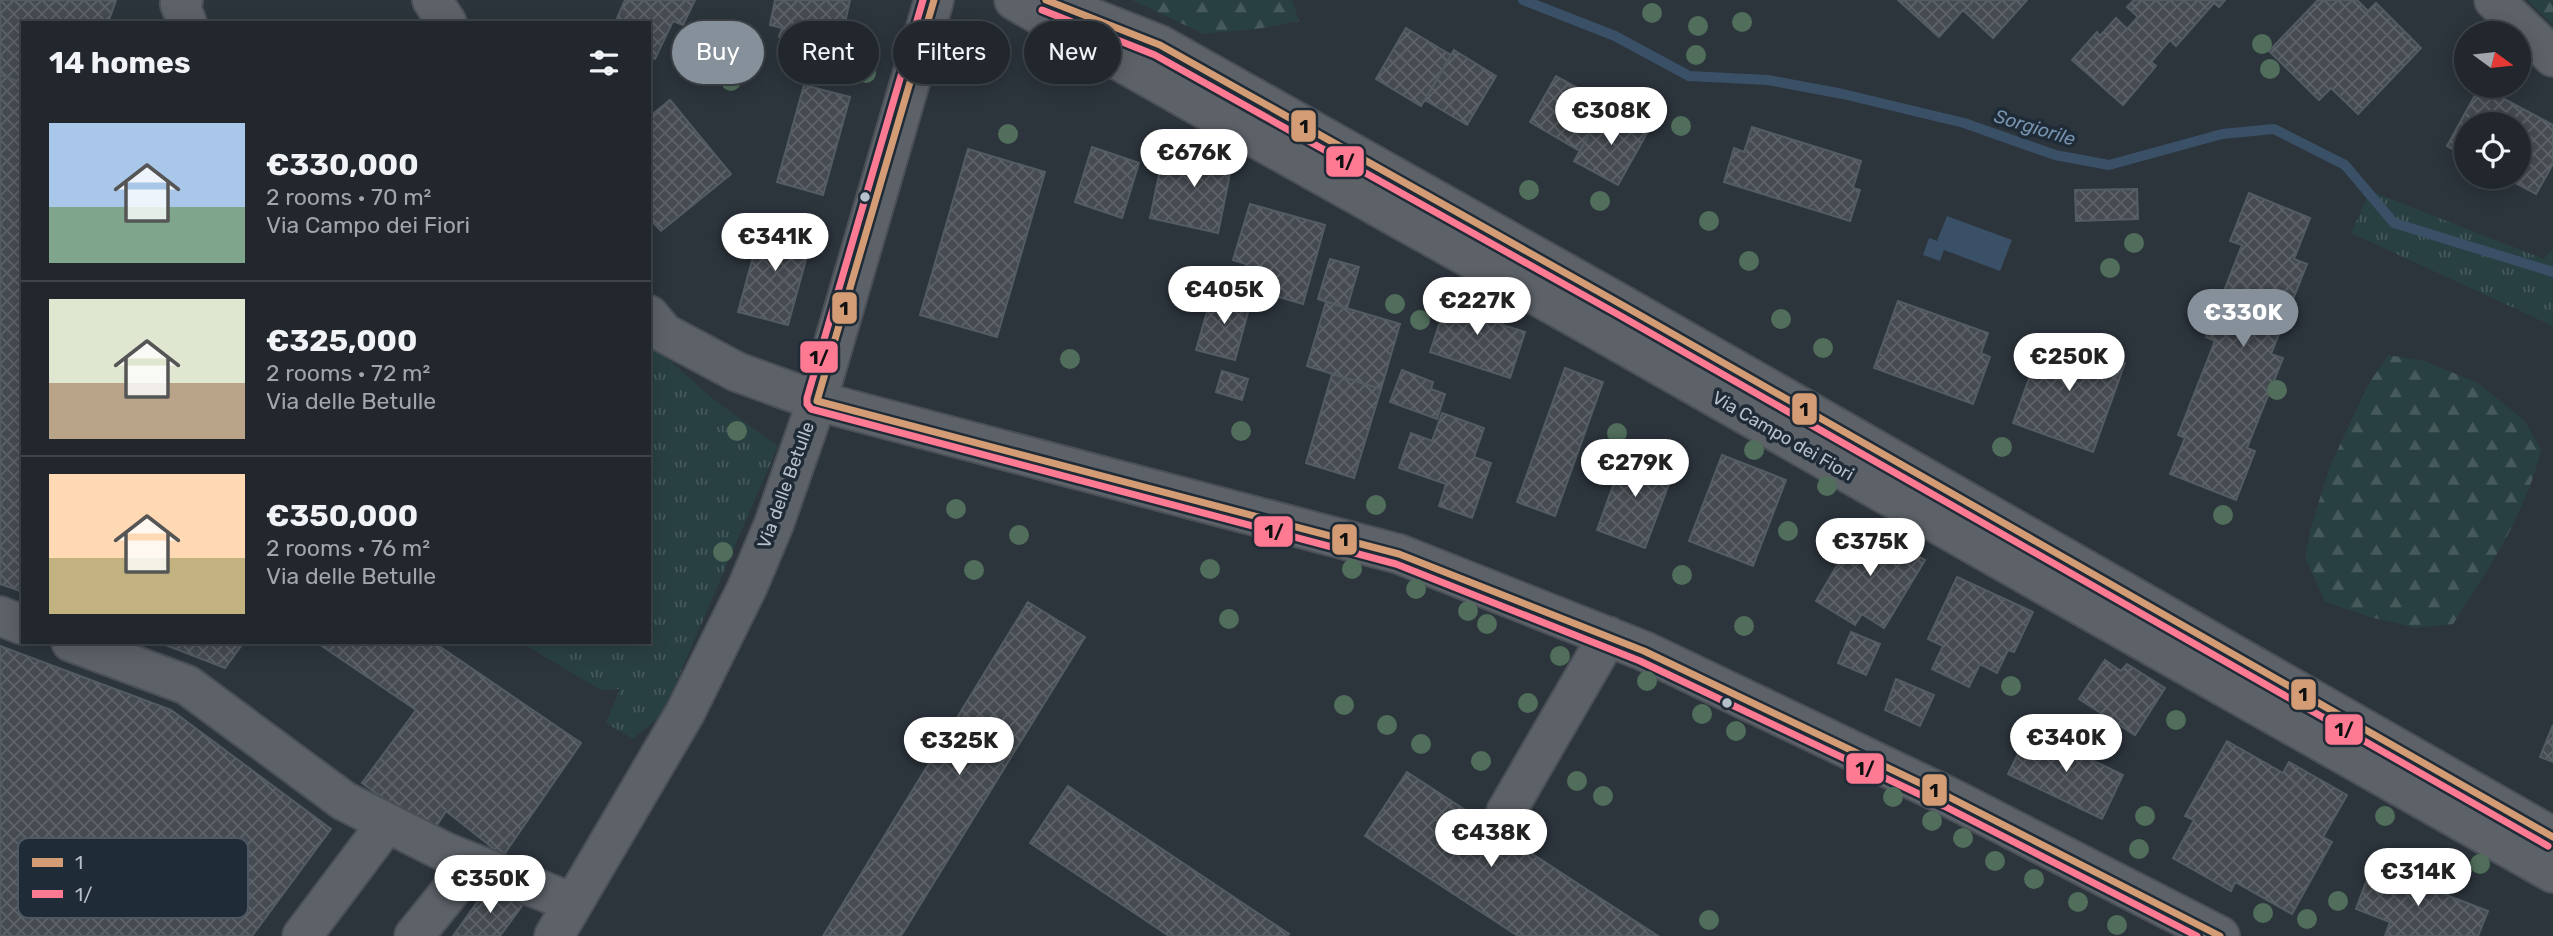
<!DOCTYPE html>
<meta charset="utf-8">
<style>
body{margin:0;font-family:Rubik,sans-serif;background:#292f35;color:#f1f3f6;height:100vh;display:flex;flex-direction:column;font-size:26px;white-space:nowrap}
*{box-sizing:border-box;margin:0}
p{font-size:23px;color:#a2a5aa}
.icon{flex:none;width:38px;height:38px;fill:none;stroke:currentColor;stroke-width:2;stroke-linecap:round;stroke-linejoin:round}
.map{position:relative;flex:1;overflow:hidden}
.details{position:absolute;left:21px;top:21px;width:630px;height:623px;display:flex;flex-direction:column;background:#21272d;border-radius:0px;box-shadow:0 4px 18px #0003,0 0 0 2px #3e4449}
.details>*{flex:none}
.banner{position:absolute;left:672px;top:21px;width:665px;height:63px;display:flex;gap:14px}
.needle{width:46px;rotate:105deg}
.tools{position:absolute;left:2454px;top:21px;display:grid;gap:14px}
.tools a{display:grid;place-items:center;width:77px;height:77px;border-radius:50%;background:#21272d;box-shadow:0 4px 18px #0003,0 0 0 2px #3e4449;font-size:35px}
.price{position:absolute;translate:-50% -60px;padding:0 16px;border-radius:24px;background:#fff;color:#222;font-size:23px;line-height:46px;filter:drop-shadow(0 2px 4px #0008)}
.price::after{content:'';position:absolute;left:50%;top:42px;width:21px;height:16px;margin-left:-10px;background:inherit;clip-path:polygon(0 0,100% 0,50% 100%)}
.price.on{background:#86909a;color:#fff}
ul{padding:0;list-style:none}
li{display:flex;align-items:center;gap:21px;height:175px;padding:0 28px}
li+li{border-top:2px solid #3e4449}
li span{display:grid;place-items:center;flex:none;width:196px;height:140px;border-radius:0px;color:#555}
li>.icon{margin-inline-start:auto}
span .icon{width:84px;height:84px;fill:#fffc;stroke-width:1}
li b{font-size:30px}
h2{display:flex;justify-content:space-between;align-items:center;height:84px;padding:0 28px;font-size:30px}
.tag{padding:0 24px;border-radius:32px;background:#21272d;box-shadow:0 4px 18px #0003,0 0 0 2px #3e4449;font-size:24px;line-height:63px}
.tag.on{background:#86909a;color:#fff}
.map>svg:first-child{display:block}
.grass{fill:url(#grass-tufts)}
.forest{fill:url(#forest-firs)}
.water{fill:#3a5067}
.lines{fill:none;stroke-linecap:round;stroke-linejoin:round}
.stream{stroke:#3a5067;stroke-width:10}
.building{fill:url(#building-cross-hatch);stroke:#545c63;stroke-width:2}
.minor-casing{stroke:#4a5056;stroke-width:42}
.minor{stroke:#5d6269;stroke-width:38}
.bus-1-casing{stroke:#1f2b37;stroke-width:12}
.bus-2-casing{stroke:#1f2b37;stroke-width:12}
.bus-1{stroke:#d39c74;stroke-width:7}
.bus-2{stroke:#fe7a93;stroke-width:7}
.tree{fill:#506e5b}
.bus-dot{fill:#b7c1cc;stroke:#1f2b37;stroke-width:2.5}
.labels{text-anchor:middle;stroke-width:7;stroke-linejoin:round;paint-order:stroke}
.street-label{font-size:18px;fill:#b7c1cc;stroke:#1f2b37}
.water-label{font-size:19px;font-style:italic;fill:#7793af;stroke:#1f2b37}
.key{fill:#1f2b37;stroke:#4d5864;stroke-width:2}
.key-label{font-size:19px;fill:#b7c1cc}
.line-badge{stroke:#1f2b37;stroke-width:2.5}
.pale-badge-label{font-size:19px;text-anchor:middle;font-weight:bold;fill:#111}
</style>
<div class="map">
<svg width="2553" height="936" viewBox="0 0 2553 936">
<defs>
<pattern id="grass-tufts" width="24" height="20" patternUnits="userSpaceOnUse" patternTransform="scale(1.75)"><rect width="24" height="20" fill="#294042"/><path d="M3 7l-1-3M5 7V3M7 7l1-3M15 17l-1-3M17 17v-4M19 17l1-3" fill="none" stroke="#465a5c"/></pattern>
<pattern id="forest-firs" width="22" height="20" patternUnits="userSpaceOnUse" patternTransform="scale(1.75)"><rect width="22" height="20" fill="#294042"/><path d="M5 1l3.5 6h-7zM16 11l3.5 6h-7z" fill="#465a5c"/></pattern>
<pattern id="building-cross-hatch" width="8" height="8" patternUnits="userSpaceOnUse" patternTransform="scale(1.75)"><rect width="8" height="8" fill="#454b51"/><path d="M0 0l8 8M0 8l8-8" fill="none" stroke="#5e6369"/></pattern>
</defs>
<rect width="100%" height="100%" fill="#2c343c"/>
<path class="grass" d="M2370,191L2544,259L2553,248V326L2351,233Z
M649,342L713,399L778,446L662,715L633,739L606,723L620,689L601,690L520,642H649Z"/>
<path class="forest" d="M1132,0H1292L1299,21L1263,28L1204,34Z
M2527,0H2553V25Z
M2388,355L2424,361L2478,383L2524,420L2541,449C2527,512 2488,570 2453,624L2416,628L2370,617L2325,602L2305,557L2311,527L2330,466L2368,385Z"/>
<path class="water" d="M1947,216L2012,240L2000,271L1944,250L1940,261L1923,255L1929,238L1937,241Z"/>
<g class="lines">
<path class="stream" d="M1523,0L1615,36L1689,76L1768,80L1843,94L1964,123L2055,155L2109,165L2222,134L2274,129L2345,165L2394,223L2553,272"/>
</g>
<path class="building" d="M0,0H116L108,23H23V83L0,75Z
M625,0H695L683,25L673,21L655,59L649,56V23H615Z
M775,0H850L839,49L779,37L782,28L770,25Z
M1898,0H2027L1993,38L1963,10L1939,37Z
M2134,0H2225L2219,7L2214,3L2176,46L2170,40L2151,62L2156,66L2123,105L2072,60L2097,32L2100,36L2116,18L2127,29L2138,17L2127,7Z
M2318,0H2357L2368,11L2376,3L2421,48L2358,114L2331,88L2319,100L2269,51Z
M1406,28L1451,55L1421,106L1376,79Z
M1454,50L1496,76L1467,125L1425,100Z
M0,75L23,83V592L0,584Z
M1556,76L1606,104L1580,151L1530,122Z
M804,85L850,97L823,195L777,182Z
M2480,86L2553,125V164L2536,194L2504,177H2518V124H2466V156L2447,146Z
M670,100L731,174L661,231L649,218V117Z
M1604,108L1647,133L1618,185L1574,161Z
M1752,127L1861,161L1853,188L1860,190L1850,221L1724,182L1734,148L1744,152Z
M1181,143L1234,154L1218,233L1150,218L1161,165L1176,168Z
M1092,147L1139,163L1122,218L1075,202Z
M968,149L1045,172L997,337L920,315Z
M2137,189L2138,219L2076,221L2075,190Z
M2249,193L2310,218L2294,259L2307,264L2271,354L2283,358L2247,448L2255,451L2236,500L2170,474L2185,438L2178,435L2215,341L2206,337L2242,245L2230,241Z
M1250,204L1325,225L1303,304L1240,286L1246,264L1233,260Z
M763,220L813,234L788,325L738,312Z
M1330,259L1359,267L1347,308L1318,299Z
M1213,291L1251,301L1235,360L1196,350Z
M1450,292L1484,303L1481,311L1505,318L1503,325L1525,332L1510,378L1430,352Z
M1898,301L1988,333L1981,353L1990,357L1973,404L1874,368Z
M1326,302L1400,324L1381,389L1307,366Z
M2045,335L2125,363L2093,452L2013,423Z
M1565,368L1603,382L1555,516L1517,502Z
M1402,370L1433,382L1431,389L1445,394L1437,419L1390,402Z
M1222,371L1248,379L1242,400L1216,392Z
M1332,374L1381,389L1354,478L1306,463Z
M1442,413L1484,428L1474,457L1491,463L1472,518L1439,506L1446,484L1399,468L1411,433L1432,441Z
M1627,447L1659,459L1656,467L1673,473L1645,548L1597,530Z
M1722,455L1786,480L1753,566L1689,541Z
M1863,522L1925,560L1884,628L1862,614L1855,625L1816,601Z
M1957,577L2033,612L2014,652L2008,650L1997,673L1980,664L1969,687L1932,669L1943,646L1928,639Z
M1028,602L1085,637L901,936H823Z
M1851,632L1880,644L1866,675L1838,663Z
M158,642H244L225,668Z
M316,642H433L581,743L503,856L446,811L432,833L362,783L416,710Z
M0,646L171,710L331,829L252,936H0Z
M2105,660L2121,671L2127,664L2165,688L2135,735L2079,699Z
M1896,679L1934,695L1920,726L1885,710Z
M2553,725V762L2540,757Z
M2030,730L2123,775L2102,819L2008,774Z
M2227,741L2283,773L2289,762L2347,795L2323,837L2332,842L2292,914L2235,882L2231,891L2173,858L2194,820L2185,816Z
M1407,772L1658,936H1518L1365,836Z
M1068,786L1289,934L1287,936H1169L1030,843Z
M2372,866L2488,911L2478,936H2385L2390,922L2356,909Z
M491,883L522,906L500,936H453Z"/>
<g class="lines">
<g class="minor-casing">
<path id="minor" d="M183,0L180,4L187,23
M432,0L447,23
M1014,0C1211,115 1411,224 1610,337C1924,516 2238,696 2553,873
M2494,0L2553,57
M1064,7L1160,45L1624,306L2553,837
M649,315L664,333L737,372L817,401L1399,554L1644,651L1949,797L2220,936
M0,616L23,625
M71,642L187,685L344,801L445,852L573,903
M1506,812L1608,636
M302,936L387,823
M414,936L473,863
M554,936L685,713L747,588L774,524L817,401L934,0"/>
</g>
<use href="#minor" class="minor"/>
<g class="bus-1-casing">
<path id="bus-1" d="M934,0L817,401L1399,554L1644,651L1949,797L2220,936
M1046,0L1160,45L1624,306L2553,837"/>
</g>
<g class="bus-2-casing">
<path id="bus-2" d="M923,0L807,398V404L811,409L1396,564L1640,661L1944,806L2197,936
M1042,10L1155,55L1619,315L2548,846"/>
</g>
<use href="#bus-1" class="bus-1"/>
<use href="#bus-2" class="bus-2"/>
</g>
<g class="tree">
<circle cx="1652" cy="13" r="10"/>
<circle cx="1742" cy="22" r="10"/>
<circle cx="1698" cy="26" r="10"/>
<circle cx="2262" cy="44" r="10"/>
<circle cx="1696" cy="55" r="10"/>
<circle cx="2270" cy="69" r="10"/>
<circle cx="1080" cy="71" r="10"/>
<circle cx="866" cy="73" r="10"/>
<circle cx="731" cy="81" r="10"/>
<circle cx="1681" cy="126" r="10"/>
<circle cx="1008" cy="134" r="10"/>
<circle cx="1529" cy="190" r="10"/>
<circle cx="1600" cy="201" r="10"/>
<circle cx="1709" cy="221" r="10"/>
<circle cx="2134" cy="243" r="10"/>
<circle cx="1749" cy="261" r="10"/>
<circle cx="2110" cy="268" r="10"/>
<circle cx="1395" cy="304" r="10"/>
<circle cx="1781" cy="319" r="10"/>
<circle cx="1420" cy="320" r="10"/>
<circle cx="1823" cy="348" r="10"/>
<circle cx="1070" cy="359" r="10"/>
<circle cx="2277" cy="390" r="10"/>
<circle cx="737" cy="431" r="10"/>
<circle cx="1241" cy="431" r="10"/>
<circle cx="1617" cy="433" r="10"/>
<circle cx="2002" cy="447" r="10"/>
<circle cx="1754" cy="450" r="10"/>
<circle cx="1827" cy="486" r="10"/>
<circle cx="1376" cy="505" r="10"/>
<circle cx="956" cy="509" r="10"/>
<circle cx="2223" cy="515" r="10"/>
<circle cx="1788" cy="531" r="10"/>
<circle cx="1019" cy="535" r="10"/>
<circle cx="723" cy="552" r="10"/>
<circle cx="1210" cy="569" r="10"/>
<circle cx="1352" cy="569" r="10"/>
<circle cx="974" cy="570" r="10"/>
<circle cx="1682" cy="575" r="10"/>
<circle cx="1416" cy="589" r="10"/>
<circle cx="1468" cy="611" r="10"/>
<circle cx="1229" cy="619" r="10"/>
<circle cx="1487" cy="624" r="10"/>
<circle cx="1744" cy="626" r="10"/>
<circle cx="1560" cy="656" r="10"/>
<circle cx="1647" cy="681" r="10"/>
<circle cx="2011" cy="686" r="10"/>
<circle cx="1528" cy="703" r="10"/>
<circle cx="1344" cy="705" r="10"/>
<circle cx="1702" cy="714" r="10"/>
<circle cx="2176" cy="720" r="10"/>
<circle cx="1387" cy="725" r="10"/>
<circle cx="1736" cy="731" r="10"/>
<circle cx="1421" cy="744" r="10"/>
<circle cx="1481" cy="761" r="10"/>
<circle cx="1577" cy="781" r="10"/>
<circle cx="1603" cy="796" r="10"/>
<circle cx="1893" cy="797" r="10"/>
<circle cx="2145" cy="816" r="10"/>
<circle cx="2385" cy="816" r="10"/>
<circle cx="1932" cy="821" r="10"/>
<circle cx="1963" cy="838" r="10"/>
<circle cx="2139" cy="849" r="10"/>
<circle cx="1995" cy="861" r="10"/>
<circle cx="2480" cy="864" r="10"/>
<circle cx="2034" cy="879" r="10"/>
<circle cx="2338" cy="901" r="10"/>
<circle cx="2078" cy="902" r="10"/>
<circle cx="2263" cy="913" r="10"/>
<circle cx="2307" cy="919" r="10"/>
<circle cx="1709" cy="920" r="10"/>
<circle cx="2117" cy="925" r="10"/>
</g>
<g class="bus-dot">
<circle cx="865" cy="197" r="6"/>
<circle cx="1727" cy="703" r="6"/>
</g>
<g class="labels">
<g class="street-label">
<text transform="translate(1783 436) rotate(30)" y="6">Via Campo dei Fiori</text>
<text transform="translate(786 485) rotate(-70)" y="6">Via delle Betulle</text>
</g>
<g class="water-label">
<text transform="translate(2035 127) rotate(17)" y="7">Sorgiorile</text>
</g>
</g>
<rect x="18" y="838" width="230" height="80" rx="10" class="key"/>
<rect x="32" y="858" width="31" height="9" fill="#d39c74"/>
<rect x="32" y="890" width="31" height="8" fill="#fe7a93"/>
<g class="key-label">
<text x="75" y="869">1</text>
<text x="75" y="901">1/</text>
</g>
<g class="line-badge">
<rect x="1290" y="109" width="27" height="34" rx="7" fill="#d39c74"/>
<rect x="1325" y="145" width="40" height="33" rx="7" fill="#fe7a93"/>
<rect x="831" y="291" width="27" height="34" rx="7" fill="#d39c74"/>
<rect x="799" y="340" width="40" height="34" rx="7" fill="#fe7a93"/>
<rect x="1791" y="392" width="27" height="34" rx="7" fill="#d39c74"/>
<rect x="1253" y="515" width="41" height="33" rx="7" fill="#fe7a93"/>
<rect x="1331" y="523" width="27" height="33" rx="7" fill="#d39c74"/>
<rect x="2290" y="678" width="27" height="33" rx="7" fill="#d39c74"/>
<rect x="2324" y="713" width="40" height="33" rx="7" fill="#fe7a93"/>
<rect x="1845" y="752" width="40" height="33" rx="7" fill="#fe7a93"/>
<rect x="1921" y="773" width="27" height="34" rx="7" fill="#d39c74"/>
</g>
<g class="pale-badge-label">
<text x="1304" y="133">1</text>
<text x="1345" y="168">1/</text>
<text x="844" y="315">1</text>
<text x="819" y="364">1/</text>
<text x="1804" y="416">1</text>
<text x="1274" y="538">1/</text>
<text x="1344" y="546">1</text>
<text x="2303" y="701">1</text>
<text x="2344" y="736">1/</text>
<text x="1865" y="775">1/</text>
<text x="1934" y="797">1</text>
</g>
</svg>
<div class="tools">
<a><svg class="needle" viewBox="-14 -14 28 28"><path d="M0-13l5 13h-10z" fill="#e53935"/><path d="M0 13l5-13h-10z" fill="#a2a5aa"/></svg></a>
<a><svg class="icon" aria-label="locate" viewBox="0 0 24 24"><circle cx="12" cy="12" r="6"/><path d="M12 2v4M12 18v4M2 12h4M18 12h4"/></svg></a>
</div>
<b class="price" style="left:1611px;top:147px">€308K</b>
<b class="price" style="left:1194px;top:189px">€676K</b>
<b class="price" style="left:775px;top:273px">€341K</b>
<b class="price" style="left:1224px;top:326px">€405K</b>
<b class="price" style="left:1477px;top:337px">€227K</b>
<b class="price on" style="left:2243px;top:349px">€330K</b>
<b class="price" style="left:2069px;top:393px">€250K</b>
<b class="price" style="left:1635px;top:499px">€279K</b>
<b class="price" style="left:1870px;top:578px">€375K</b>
<b class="price" style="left:2066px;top:774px">€340K</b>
<b class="price" style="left:959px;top:777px">€325K</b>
<b class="price" style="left:1491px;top:869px">€438K</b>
<b class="price" style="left:2418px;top:908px">€314K</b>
<b class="price" style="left:490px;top:915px">€350K</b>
<div class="banner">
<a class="tag on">Buy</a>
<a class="tag">Rent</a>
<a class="tag">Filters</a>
<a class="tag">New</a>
</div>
<section class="details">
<h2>14 homes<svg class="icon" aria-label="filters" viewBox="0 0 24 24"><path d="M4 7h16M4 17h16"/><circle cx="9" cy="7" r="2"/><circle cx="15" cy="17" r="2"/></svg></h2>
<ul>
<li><span style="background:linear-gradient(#a9c7e8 60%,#7fa58c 0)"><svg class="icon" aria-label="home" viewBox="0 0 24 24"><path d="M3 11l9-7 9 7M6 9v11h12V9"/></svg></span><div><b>€330,000</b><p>2 rooms · 70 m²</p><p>Via Campo dei Fiori</p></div></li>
<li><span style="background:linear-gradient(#dfe7d0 60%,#b9a48a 0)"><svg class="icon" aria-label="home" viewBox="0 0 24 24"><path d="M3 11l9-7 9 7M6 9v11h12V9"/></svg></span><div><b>€325,000</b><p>2 rooms · 72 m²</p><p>Via delle Betulle</p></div></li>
<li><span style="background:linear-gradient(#ffd9b3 60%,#c2b280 0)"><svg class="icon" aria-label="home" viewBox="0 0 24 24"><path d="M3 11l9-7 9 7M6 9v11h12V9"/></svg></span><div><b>€350,000</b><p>2 rooms · 76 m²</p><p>Via delle Betulle</p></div></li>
</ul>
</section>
</div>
